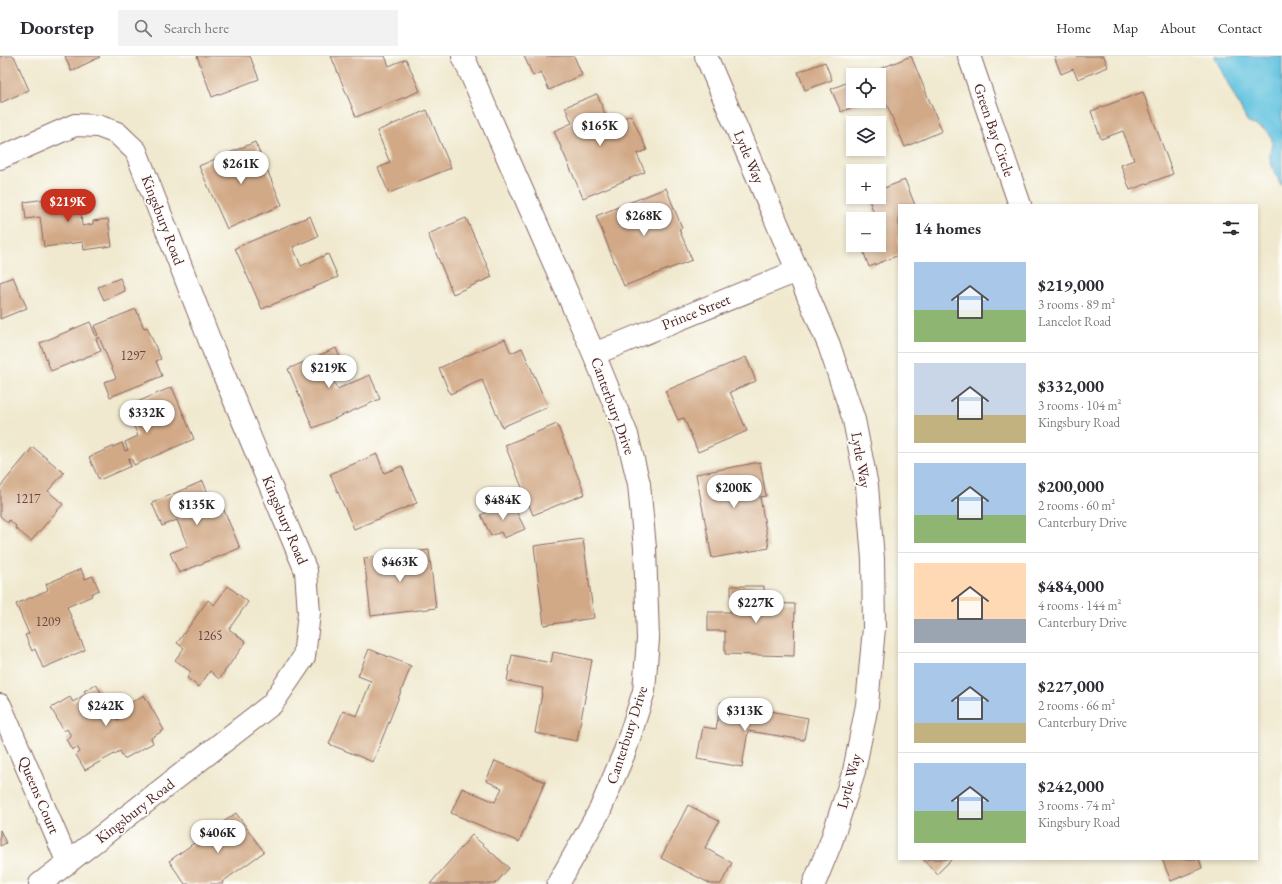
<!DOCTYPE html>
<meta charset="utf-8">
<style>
body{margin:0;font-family:"EB Garamond",serif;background:#f2f2f3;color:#2b2b33;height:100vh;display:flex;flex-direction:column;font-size:15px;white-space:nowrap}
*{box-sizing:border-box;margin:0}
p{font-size:13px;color:#7c7c81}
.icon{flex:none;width:22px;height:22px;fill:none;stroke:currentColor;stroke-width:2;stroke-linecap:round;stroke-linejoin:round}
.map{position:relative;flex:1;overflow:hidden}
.drawer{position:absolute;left:898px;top:148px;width:360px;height:656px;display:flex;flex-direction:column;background:#fff;border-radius:0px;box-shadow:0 2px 6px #0003}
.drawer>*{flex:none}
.controls{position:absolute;left:846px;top:12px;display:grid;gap:8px}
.controls a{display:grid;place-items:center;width:40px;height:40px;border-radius:0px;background:#fff;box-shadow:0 2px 6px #0003;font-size:20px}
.price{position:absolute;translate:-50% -34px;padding:0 9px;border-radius:14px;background:#fff;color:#222;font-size:13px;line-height:26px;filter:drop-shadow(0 1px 2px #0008)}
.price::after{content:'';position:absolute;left:50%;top:24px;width:12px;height:9px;margin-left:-6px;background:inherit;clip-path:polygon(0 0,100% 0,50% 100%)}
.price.active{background:#c8321e;color:#fff}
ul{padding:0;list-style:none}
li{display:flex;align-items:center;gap:12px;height:100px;padding:0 16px}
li+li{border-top:1px solid #e1e1e2}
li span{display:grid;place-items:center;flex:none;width:112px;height:80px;border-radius:0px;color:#555}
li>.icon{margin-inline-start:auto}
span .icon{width:48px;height:48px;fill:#fffc;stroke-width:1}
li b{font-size:17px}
h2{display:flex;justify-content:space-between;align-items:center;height:48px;padding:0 16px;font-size:17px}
header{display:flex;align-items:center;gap:24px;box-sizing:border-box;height:56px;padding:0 20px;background:#fff;border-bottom:1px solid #e1e1e2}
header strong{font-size:19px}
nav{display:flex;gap:22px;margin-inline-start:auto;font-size:14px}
.search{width:280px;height:36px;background:#f2f2f3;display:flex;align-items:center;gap:10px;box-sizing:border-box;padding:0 14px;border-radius:0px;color:#7c7c81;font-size:15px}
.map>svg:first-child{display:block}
.water{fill:#62c3e0;stroke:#567186}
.building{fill:#d2a986}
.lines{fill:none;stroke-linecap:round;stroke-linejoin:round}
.minor-casing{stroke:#846664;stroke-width:24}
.minor{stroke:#fff;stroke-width:22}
.labels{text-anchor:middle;stroke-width:3.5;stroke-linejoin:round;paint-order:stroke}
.number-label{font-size:13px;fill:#6c4242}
.street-label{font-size:15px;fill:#4a1f2b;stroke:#fdfcf7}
</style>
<header>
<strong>Doorstep</strong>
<div class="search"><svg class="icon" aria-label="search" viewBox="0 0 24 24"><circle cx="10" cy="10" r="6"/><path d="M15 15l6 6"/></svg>Search here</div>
<nav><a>Home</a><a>Map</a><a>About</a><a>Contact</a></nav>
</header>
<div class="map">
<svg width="1282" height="828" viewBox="0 0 1282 828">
<rect width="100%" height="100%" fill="#fdfcf7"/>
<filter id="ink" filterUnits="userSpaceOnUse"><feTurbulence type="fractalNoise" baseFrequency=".025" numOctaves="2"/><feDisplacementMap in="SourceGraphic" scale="8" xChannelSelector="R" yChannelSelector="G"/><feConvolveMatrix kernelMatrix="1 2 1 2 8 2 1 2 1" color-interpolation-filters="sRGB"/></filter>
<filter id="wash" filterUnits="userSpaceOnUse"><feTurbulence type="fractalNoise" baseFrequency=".012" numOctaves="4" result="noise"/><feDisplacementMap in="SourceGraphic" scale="16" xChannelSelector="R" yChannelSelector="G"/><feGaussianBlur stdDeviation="0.9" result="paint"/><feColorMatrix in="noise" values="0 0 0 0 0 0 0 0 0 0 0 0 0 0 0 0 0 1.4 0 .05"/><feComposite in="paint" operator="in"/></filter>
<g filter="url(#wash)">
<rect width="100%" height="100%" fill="#f0e9cf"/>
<path class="water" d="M1214,0H1282V130C1277,123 1269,106 1270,98C1270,94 1271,91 1272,88C1273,74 1258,70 1248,67Z"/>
<g id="blocks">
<path class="building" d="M0,0H14L29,34L0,47Z
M65,0H99L100,1L71,15Z
M197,0H250L259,23L212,41Z
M331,0H385L389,10L406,3L420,35L356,61Z
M524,0H574L582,19L549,34L541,16L533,20Z
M911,0L942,75L905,91L882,38L879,39V19H865Z
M1054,0H1104L1108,11L1078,23L1073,13L1061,18Z
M825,6L832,24L805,34L798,16Z
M853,24V45H866L841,56L831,33Z
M1143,36L1173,118L1130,134L1121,109L1134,104L1123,75L1101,83L1091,55Z
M597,38L609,68L631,59L647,94L637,98L645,116L583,142L554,75L572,67L565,51Z
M427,54L451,112L389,137L378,112L390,107L377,75Z
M255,86L282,149L227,173L199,110Z
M905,124L915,149H899V199L869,211L861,189H879V179L882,177L879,171V163H876L868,141H879V134Z
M666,132L682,172L679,173L692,204L624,230L596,160Z
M81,134L84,154L81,155L82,170L93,168V165L108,163L112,190L84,194L83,186L44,191L40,161L26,163L24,146L68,140L72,136Z
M310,160L318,180L293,191L301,210L328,198L338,221L262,253L235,192Z
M466,162L492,221L453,238L428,178Z
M13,221L27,252L0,263V226Z
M120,222L125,235L104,244L98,231Z
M136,253L144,272L147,271L161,303L156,305L162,320L110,341L104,326L116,322L99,281L96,283L101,295L51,315L40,287L90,266L96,280L98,279L94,270Z
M505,283L511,297L522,292L548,351L502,371L482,324L450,338L439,312Z
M336,292L344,311L330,317L337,333L370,319L380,343L313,372L288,313Z
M746,301L756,325L730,336L747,375L698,396L684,362L678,364L665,335Z
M172,331L194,383L134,409L131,402L128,403L131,410L99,424L89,401L122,387L125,395L128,394L125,386L138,380L126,351Z
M557,368L585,438L533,459L505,389Z
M33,391L64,417L48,435L63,448L31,485L15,472L16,470L9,464L8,467L0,460V431Z
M377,398L384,417L402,410L417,447L354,473L330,418Z
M760,406L766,440L760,441L769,492L712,502L696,418Z
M203,425L210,443L218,440L240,492L179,517L170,497L188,490L177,464L162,470L152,447Z
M511,445L525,473L504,482L501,476L491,480L481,459Z
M583,483L594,562L544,569L534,490Z
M429,494L436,552L371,560L364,502Z
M81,513L85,523L93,520L99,534L91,538L92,540L67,551L85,594L43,612L35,593L32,595L25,579L29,578L16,548L48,534L46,528Z
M228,530L248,546L229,573L246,586L219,623L210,615L199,631L187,622L191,616L175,604L184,592L177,587L208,544L214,549Z
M731,530H764V547L795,548L794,600L725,598V575H708V556H731Z
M369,593L411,610L373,706L329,688L343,655L357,660L371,625L358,620Z
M553,596L592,604L577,685L535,677L543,632L507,625L512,599L551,607Z
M96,628L117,664L119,663L116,659L122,656L120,653L144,639L164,674L151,682L153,687L124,703L120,695L85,714L76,699L80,696L77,691L72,694L66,683L71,680L67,673L64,675L51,652L70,641L73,646L86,638L84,635Z
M721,646L808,662L804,684L748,675L742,711L697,703L703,671L716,673Z
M495,705L545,726L519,786L451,757L462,732L495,746L502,732L486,725Z
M688,749L719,765L705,792L732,807L721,828H711L661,802Z
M236,757L264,796L222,826L223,828H185L169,805Z
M0,774L6,787L0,790Z
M472,779L509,812L495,828H430Z
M923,803H952L937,818Z
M1162,803H1199L1202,812L1171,825Z"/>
</g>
</g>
<g filter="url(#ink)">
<use href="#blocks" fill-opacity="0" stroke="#846664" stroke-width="1"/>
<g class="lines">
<g class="minor-casing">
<path id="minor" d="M463,0L594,298L627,379L639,428L645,492L648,583L644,635L625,695L600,754L558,828
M706,0L829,289L854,364L867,430L873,503L874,572L867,649L854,715L831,786L814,828
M969,0L1020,149
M0,102L75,69L98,70L117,77L136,95L213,293L306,515L309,557L304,601L272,648L40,828
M594,298L797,215
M0,649L68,807"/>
</g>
<use href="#minor" class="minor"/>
</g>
</g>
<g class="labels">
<g class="number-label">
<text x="133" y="304">1297</text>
<text x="28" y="447">1217</text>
<text x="48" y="570">1209</text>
<text x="210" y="584">1265</text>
</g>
<g class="street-label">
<text transform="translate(994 74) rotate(71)" y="5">Green Bay Circle</text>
<text transform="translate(749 101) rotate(67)" y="5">Lytle Way</text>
<text transform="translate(163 164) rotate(69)" y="5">Kingsbury Road</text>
<text transform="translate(696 256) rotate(-22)" y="5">Prince Street</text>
<text transform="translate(613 350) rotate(70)" y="5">Canterbury Drive</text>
<text transform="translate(861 404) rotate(80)" y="5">Lytle Way</text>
<text transform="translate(285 464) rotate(67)" y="5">Kingsbury Road</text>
<text transform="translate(627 679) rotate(-72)" y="5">Canterbury Drive</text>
<text transform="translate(849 725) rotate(-75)" y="5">Lytle Way</text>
<text transform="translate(39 739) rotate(67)" y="5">Queens Court</text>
<text transform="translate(135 755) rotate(-38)" y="5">Kingsbury Road</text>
</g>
</g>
</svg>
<div class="controls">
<a><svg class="icon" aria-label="locate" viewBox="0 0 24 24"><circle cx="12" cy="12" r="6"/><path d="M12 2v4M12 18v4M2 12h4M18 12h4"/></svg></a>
<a><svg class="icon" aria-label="layers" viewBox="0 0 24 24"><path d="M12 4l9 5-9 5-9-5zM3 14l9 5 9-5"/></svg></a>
<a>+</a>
<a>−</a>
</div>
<b class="price" style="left:600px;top:91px">$165K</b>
<b class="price" style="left:241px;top:129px">$261K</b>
<b class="price active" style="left:68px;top:167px">$219K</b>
<b class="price" style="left:644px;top:181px">$268K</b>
<b class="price" style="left:329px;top:333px">$219K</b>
<b class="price" style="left:147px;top:378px">$332K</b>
<b class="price" style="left:734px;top:453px">$200K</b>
<b class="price" style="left:503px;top:465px">$484K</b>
<b class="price" style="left:197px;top:470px">$135K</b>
<b class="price" style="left:400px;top:527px">$463K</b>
<b class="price" style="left:756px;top:568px">$227K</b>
<b class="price" style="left:106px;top:671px">$242K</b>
<b class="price" style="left:745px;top:676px">$313K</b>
<b class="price" style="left:218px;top:798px">$406K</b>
<section class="drawer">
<h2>14 homes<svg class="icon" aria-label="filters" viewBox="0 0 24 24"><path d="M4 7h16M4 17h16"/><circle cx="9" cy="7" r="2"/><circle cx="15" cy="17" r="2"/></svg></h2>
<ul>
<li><span style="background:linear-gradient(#a9c7e8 60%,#8fb573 0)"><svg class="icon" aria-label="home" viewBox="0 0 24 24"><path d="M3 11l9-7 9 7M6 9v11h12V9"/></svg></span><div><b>$219,000</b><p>3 rooms · 89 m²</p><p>Lancelot Road</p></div></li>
<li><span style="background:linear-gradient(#c9d6e8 65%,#c2b280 0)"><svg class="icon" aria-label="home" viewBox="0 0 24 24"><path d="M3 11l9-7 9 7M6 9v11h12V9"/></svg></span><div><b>$332,000</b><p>3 rooms · 104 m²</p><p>Kingsbury Road</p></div></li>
<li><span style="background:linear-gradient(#a9c7e8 65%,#8fb573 0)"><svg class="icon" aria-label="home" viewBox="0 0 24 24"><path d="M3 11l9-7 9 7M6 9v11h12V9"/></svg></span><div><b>$200,000</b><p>2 rooms · 60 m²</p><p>Canterbury Drive</p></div></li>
<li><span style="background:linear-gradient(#ffd9b3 70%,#9aa5b1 0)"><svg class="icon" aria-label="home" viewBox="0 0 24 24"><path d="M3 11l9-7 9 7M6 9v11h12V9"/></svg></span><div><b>$484,000</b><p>4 rooms · 144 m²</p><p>Canterbury Drive</p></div></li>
<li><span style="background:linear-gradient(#a9c7e8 75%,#c2b280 0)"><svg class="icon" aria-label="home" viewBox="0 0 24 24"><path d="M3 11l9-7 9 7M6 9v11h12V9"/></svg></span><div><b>$227,000</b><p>2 rooms · 66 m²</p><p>Canterbury Drive</p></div></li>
<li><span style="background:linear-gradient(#a9c7e8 60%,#8fb573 0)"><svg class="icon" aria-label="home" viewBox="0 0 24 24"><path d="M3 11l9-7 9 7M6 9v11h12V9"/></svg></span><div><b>$242,000</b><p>3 rooms · 74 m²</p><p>Kingsbury Road</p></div></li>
</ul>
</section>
</div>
